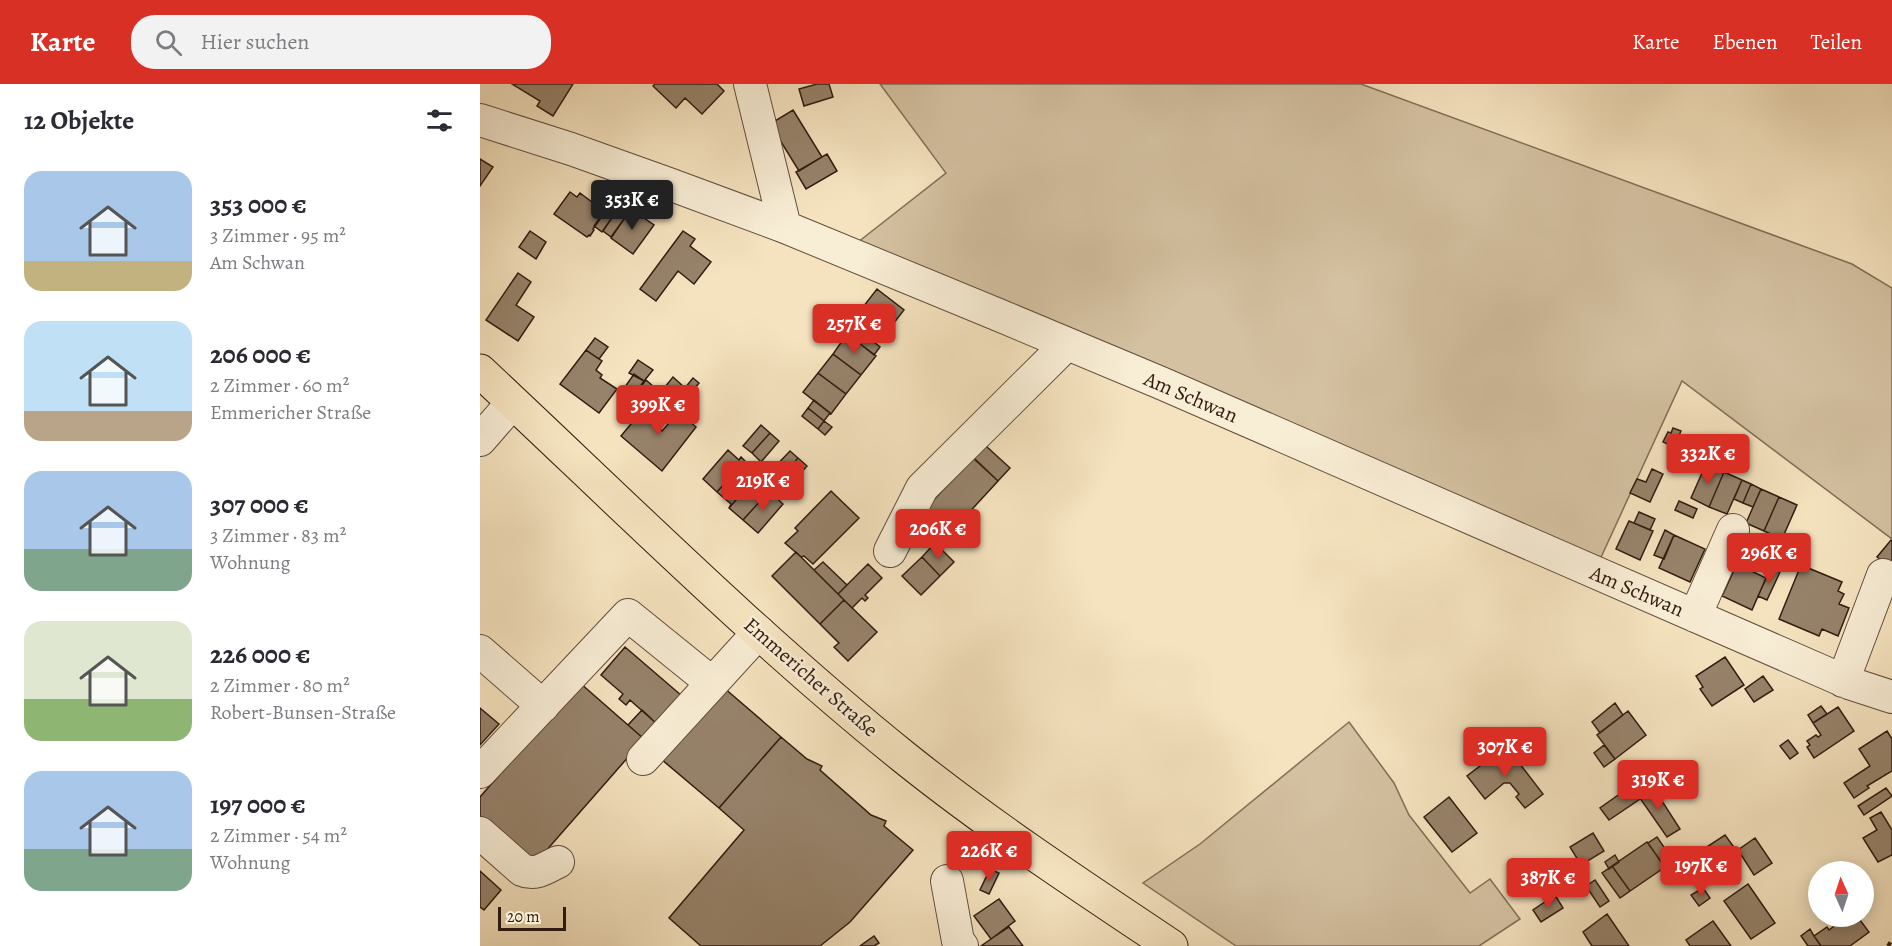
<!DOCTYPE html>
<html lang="de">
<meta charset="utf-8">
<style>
body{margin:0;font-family:Alegreya,serif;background:#f2f2f3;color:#2b2b33;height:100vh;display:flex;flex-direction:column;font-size:22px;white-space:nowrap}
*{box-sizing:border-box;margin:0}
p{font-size:20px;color:#7c7c81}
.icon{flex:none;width:33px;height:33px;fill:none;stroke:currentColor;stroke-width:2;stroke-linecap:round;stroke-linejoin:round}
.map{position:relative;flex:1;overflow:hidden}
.drawer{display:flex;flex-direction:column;background:#fff;width:480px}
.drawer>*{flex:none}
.needle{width:39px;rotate:357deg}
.tools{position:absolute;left:1328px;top:777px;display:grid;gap:12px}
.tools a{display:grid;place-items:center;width:66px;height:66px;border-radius:50%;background:#fff;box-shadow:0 3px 15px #0003;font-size:30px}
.scale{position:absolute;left:18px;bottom:15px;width:68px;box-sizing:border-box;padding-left:6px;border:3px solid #321c10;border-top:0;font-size:16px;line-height:21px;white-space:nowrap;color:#321c10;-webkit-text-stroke:4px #f8edd5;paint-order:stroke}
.price{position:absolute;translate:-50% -51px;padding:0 14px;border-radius:6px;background:#d93025;color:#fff;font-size:20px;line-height:39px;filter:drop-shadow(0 2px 3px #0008)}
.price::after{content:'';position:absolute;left:50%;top:36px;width:18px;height:14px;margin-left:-9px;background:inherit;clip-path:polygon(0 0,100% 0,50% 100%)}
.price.on{background:#222;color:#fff}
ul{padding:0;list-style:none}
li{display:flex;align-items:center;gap:18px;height:150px;padding:0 24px}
li span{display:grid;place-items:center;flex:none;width:168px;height:120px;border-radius:18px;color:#555}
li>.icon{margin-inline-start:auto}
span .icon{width:72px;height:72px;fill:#fffc;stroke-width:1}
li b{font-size:26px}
h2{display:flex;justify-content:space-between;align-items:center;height:72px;padding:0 24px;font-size:26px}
header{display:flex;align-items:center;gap:36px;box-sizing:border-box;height:84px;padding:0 30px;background:#d93025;color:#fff}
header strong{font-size:28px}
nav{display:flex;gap:33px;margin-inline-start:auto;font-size:21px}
.search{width:420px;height:54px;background:#f2f2f3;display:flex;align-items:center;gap:15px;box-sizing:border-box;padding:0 21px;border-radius:24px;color:#7c7c81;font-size:22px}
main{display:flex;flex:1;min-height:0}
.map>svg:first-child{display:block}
.green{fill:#d4c1a1;stroke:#836e58;stroke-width:1.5}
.building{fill:#97836b;stroke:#321c10;stroke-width:1.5}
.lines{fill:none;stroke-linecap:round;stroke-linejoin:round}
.minor-casing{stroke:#634e3c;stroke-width:34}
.major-casing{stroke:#321c10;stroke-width:35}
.path{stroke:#321c10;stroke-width:4;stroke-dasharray:4.5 3;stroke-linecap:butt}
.minor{stroke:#f8edd5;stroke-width:32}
.major{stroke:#f5e3bf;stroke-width:33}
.labels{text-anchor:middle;stroke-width:5;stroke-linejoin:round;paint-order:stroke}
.street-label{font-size:21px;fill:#321c10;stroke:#f8edd5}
</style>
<header>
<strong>Karte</strong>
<div class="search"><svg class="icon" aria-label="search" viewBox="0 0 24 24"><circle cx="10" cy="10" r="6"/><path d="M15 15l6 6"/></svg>Hier suchen</div>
<nav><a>Karte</a><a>Ebenen</a><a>Teilen</a></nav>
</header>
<main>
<section class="drawer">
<h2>12 Objekte<svg class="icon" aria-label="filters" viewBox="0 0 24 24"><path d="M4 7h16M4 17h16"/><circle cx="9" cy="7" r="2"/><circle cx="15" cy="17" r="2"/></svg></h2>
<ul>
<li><span style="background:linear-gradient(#a9c7e8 75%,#c2b280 0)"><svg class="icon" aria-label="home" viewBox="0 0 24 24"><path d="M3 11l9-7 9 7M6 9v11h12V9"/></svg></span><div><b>353 000 €</b><p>3 Zimmer · 95 m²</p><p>Am Schwan</p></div></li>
<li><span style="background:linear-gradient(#bfe0f5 75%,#b9a48a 0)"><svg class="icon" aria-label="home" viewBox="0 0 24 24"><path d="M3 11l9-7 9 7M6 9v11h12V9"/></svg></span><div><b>206 000 €</b><p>2 Zimmer · 60 m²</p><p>Emmericher Straße</p></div></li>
<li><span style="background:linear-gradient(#a9c7e8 65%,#7fa58c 0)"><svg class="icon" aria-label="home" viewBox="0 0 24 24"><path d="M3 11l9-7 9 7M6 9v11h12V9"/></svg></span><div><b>307 000 €</b><p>3 Zimmer · 83 m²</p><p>Wohnung</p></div></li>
<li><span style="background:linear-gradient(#dfe7d0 65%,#8fb573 0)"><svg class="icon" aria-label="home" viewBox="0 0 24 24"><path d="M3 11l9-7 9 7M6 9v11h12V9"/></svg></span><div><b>226 000 €</b><p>2 Zimmer · 80 m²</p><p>Robert-Bunsen-Straße</p></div></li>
<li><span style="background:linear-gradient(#a9c7e8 65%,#7fa58c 0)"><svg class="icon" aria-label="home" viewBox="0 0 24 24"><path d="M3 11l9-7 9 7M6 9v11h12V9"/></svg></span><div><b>197 000 €</b><p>2 Zimmer · 54 m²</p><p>Wohnung</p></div></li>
</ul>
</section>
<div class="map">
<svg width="1412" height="862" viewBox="0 0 1412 862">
<rect width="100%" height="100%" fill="#f5e3bf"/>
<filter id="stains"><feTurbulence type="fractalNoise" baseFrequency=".00333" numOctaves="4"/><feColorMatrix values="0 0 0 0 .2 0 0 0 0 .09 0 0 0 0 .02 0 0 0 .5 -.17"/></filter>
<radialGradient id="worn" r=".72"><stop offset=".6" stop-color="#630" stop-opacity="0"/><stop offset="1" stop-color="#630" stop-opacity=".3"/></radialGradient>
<path class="green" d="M400,0H881L1372,180L1412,204V455L1202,297L1117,482L373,162L466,89Z
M869,638L914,699L929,731L990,809L1010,795L1040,835L999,862H756L663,799L720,760Z"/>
<path class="building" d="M32,0H93L73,32L57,22L60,17Z
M175,0H237L244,7L222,30L205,14L196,24L173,2Z
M337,0H349L353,13L324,22L319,5Z
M313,26L342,73L319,87L290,40Z
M347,70L357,87L326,105L316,88Z
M0,75L13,83L0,102Z
M90,108L97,113L100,109L125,128L113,145L114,146L110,152L109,151L107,153L74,130Z
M140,122L149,128L131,153L123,147Z
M151,125L174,141L153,170L131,154Z
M125,126L133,132L122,148L114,142Z
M50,147L66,158L56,175L39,163Z
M203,147L215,155L210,162L231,178L214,200L198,187L176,217L160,205Z
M38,189L51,198L36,221L54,233L38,257L6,236Z
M397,205L424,226L403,253L376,232Z
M367,250L396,272L381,291L353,270Z
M384,250L400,263L394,271L378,258Z
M115,254L128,263L119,275L106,266Z
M106,266L122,277L116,286L122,291L120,294L137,305L119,329L80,300Z
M353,270L381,291L366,310L338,289Z
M158,276L173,286L164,297L149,289Z
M338,289L366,310L351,330L323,308Z
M154,290L164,297L150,317L140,310Z
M193,293L205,304L213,294L219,299L194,329L186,322L182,327L172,319Z
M166,296L173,302L162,317L154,311Z
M334,316L350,329L344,337L328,324Z
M172,319L182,327L172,338L182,347L199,328L216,343L182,387L141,352L161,328L163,329Z
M328,324L344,337L338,345L322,332Z
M344,337L352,343L345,351L338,345Z
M281,341L290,349L272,369L263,362Z
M1193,344L1201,347L1194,363L1183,358L1188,348L1191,349Z
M290,349L299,357L281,378L272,369Z
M506,362L530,384L518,397L494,374Z
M248,366L259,376L261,373L265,377L237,408L223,395Z
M310,367L318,374L300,395L291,387Z
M318,374L327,382L309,402L300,395Z
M493,374L518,397L472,447L447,423Z
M265,377L269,380L267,383L277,392L249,424L251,420L237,408Z
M1226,380L1244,388L1229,423L1211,414Z
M1172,385L1183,390L1170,418L1150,409L1157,395L1166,398Z
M1244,388L1262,396L1247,430L1229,423Z
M277,392L275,395L285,404L287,401L291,405L263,436L249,424Z
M1262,396L1271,400L1263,419L1254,415Z
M1271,400L1281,405L1273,423L1263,419Z
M291,405L295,408L293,411L303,420L278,449L263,436Z
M1281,405L1299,413L1284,447L1266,439Z
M351,407L379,434L333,480L324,472L321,473L305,459L318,447L315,444Z
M1299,413L1317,421L1302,455L1284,447Z
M1199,417L1217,425L1213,434L1195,426Z
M1159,428L1175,435L1170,446L1154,439Z
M1149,437L1173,447L1160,476L1136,465Z
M1185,446L1194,451L1184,475L1174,471Z
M1194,451L1225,465L1210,498L1179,484Z
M1411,456L1412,457V485L1397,473Z
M455,459L474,478L460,492L442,473Z
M316,468L364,516L340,540L292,492Z
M442,473L460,492L441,511L422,492Z
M343,478L367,501L358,510L334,486Z
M388,480L402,494L385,511L388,514L385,517L382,514L372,524L358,510Z
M1257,480L1286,494L1272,526L1242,512Z
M1321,481L1362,498L1358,507L1364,510L1359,520L1369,524L1358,552L1342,545L1339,552L1299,535Z
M1291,484L1300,488L1287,516L1278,512Z
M364,516L397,548L368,577L354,563L359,559L340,540Z
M145,563L202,612L177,640L150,616L146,621L139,615L143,610L121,591Z
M1245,573L1264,601L1232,622L1220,605L1223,603L1216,592Z
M1283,592L1293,606L1274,618L1265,605Z
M100,599L164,655L51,784L0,737V713Z
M243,603L301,653L239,724L181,675Z
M1135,619L1143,631L1120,649L1112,638Z
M1341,622L1347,630L1333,639L1328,631Z
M1358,623L1374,647L1334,674L1327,663L1330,661L1327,657L1336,651L1338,653L1341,651L1333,639Z
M0,624L19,640L0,661Z
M162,626L177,640L164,655L148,641Z
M1148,627L1166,651L1135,675L1117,651Z
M1407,647L1412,655V687L1387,702L1389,704L1374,714L1364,699L1390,682L1379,665Z
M301,653L327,675L342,682L340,686L391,731L406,737L404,742L433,766L370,838L340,862H221L189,834L264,746L239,724Z
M1308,656L1318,669L1310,675L1300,662Z
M1124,661L1135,675L1124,683L1114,669Z
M1026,662L1063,710L1045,724L1036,713L1039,710L1030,699H1024L1005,715L987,692Z
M1165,700L1179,719L1182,717L1200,745L1187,753L1155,707Z
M1151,702L1160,715L1129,736L1120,724Z
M1406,704L1412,712L1384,731L1378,722Z
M969,713L997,749L972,768L944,733Z
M1401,728L1412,746V771L1398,778L1383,754L1397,746L1390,734Z
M1113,749L1124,767L1101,781L1090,763Z
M1245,751L1256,766L1250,770V774L1256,783L1233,800L1213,772Z
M1177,753L1190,772L1181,778L1168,759Z
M1275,754L1292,779L1274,791L1258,766Z
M1167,758L1185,783L1150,807L1132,782Z
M1135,771L1139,778L1129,785L1125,778Z
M1085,780L1091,789L1102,782L1107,791L1083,805L1073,788Z
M1132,782L1150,807L1140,814L1122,789Z
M510,785L519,789L509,810L500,806Z
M0,787L21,806L4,826L0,823Z
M1115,796L1129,817L1120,823L1106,802Z
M1268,800L1295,839L1271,855L1244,817Z
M1223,804L1230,814L1219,822L1211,811Z
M1075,811L1083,824L1061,838L1053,826Z
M519,815L535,837L511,855L494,832Z
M1127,830L1149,862H1112L1103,848Z
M1362,832H1377L1389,848L1370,862H1341L1334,852L1347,843L1349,846L1358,839L1356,836Z
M1233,837L1251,862H1210L1206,856Z
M529,843L543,862H501L511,855Z
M1330,845L1334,852L1341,862H1328L1321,852Z
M394,852L399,859L394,862H380Z"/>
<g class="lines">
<g class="minor-casing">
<path id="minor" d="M270,0L305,143
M0,36L91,65L189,100L305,143L521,232L681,299L1369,599L1412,613
M0,356L33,318
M410,467L442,404L587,260
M1215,532L1253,446
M0,567L63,622
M1363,597L1403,491
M163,675L279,548
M0,688L148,531L232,599
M0,749L42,786C56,792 65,784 78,778
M467,797L478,857L482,862"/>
</g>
<g class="major-casing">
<path id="major" d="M0,287C140,418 276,554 425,674C510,742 601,802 691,862"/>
</g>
<path class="path" d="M484,778L500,762
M1408,862L1412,856"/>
<use href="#minor" class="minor"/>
<use href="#major" class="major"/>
</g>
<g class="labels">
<g class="street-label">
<text transform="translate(711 313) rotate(23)" y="7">Am Schwan</text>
<text transform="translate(1157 507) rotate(23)" y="7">Am Schwan</text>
<text transform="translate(331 593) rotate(41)" y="7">Emmericher Straße</text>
</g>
</g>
<rect width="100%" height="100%" filter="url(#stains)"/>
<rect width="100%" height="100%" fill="url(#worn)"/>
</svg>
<div class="tools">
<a><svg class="needle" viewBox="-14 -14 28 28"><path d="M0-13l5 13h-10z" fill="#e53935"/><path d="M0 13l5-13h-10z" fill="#7c7c81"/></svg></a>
</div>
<div class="scale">20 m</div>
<b class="price on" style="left:152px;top:147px">353K €</b>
<b class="price" style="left:374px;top:271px">257K €</b>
<b class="price" style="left:178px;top:352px">399K €</b>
<b class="price" style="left:1228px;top:401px">332K €</b>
<b class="price" style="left:283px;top:428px">219K €</b>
<b class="price" style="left:458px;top:476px">206K €</b>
<b class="price" style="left:1289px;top:500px">296K €</b>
<b class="price" style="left:1025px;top:694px">307K €</b>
<b class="price" style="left:1178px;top:727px">319K €</b>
<b class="price" style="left:509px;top:798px">226K €</b>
<b class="price" style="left:1221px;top:813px">197K €</b>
<b class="price" style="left:1068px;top:825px">387K €</b>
</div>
</main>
